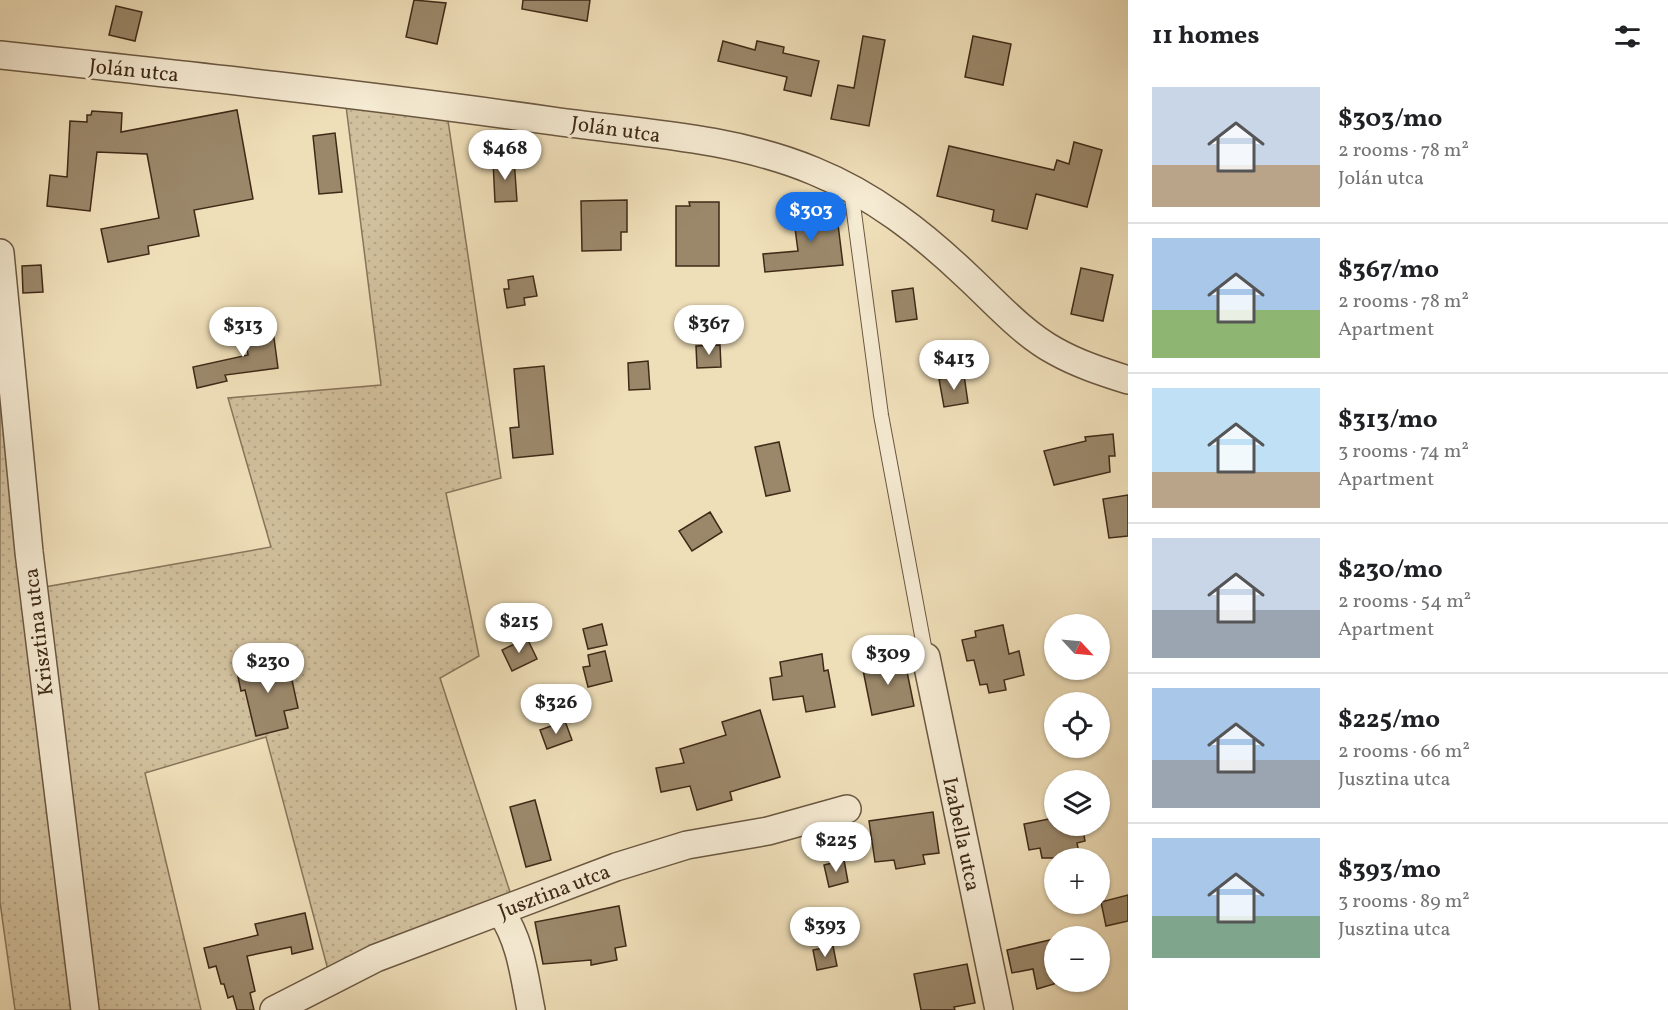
<!DOCTYPE html>
<meta charset="utf-8">
<style>
body{margin:0;font-family:Vollkorn,serif;background:#f2f2f2;color:#202124;height:100vh;display:flex;flex-direction:column;font-size:22px;white-space:nowrap}
*{box-sizing:border-box;margin:0}
p{font-size:20px;color:#757577}
.icon{flex:none;width:33px;height:33px;fill:none;stroke:currentColor;stroke-width:2;stroke-linecap:round;stroke-linejoin:round}
.map{position:relative;flex:1;overflow:hidden}
.panel{display:flex;flex-direction:column;background:#fff;width:540px}
.panel>*{flex:none}
.needle{width:39px;rotate:116deg}
.buttons{position:absolute;left:1044px;top:614px;display:grid;gap:12px}
.buttons a{display:grid;place-items:center;width:66px;height:66px;border-radius:50%;background:#fff;box-shadow:0 2px 4px #0004;font-size:30px}
.price{position:absolute;translate:-50% -51px;padding:0 14px;border-radius:21px;background:#fff;color:#222;font-size:20px;line-height:39px;filter:drop-shadow(0 2px 3px #0008)}
.price::after{content:'';position:absolute;left:50%;top:36px;width:18px;height:14px;margin-left:-9px;background:inherit;clip-path:polygon(0 0,100% 0,50% 100%)}
.price.active{background:#1a73e8;color:#fff}
ul{padding:0;list-style:none}
li{display:flex;align-items:center;gap:18px;height:150px;padding:0 24px}
li+li{border-top:2px solid #e0e0e0}
li span{display:grid;place-items:center;flex:none;width:168px;height:120px;border-radius:0px;color:#555}
li>.icon{margin-inline-start:auto}
span .icon{width:72px;height:72px;fill:#fffc;stroke-width:1}
li b{font-size:26px}
h2{display:flex;justify-content:space-between;align-items:center;height:72px;padding:0 24px;font-size:26px}
main{display:flex;flex:1;min-height:0}
.map>svg:first-child{display:block}
.grass{fill:url(#grass-dots);stroke:#88755a;stroke-width:1.5}
.building{fill:#9b886b;stroke:#3f2a17;stroke-width:1.5}
.lines{fill:none;stroke-linecap:round;stroke-linejoin:round}
.lane-casing{stroke:#6b5740;stroke-width:16}
.street-casing{stroke:#6b5740;stroke-width:30}
.lane{stroke:#f5ead2;stroke-width:14}
.street{stroke:#f5ead2;stroke-width:27}
.labels{text-anchor:middle;stroke-width:6;stroke-linejoin:round;paint-order:stroke}
.street-label{font-size:21px;fill:#3f2a17;stroke:#f5ead2}
</style>
<main>
<div class="map">
<svg width="1128" height="1010" viewBox="0 0 1128 1010">
<defs>
<pattern id="grass-dots" width="8" height="8" patternUnits="userSpaceOnUse" patternTransform="scale(1.5)"><rect width="8" height="8" fill="#d1c09d"/><path d="M2 2h.1M6 6h.1" fill="none" stroke="#b4a586" stroke-width="1.8" stroke-linecap="round"/></pattern>
</defs>
<rect width="100%" height="100%" fill="#efdfb9"/>
<filter id="stains"><feTurbulence type="fractalNoise" baseFrequency=".00333" numOctaves="4"/><feColorMatrix values="0 0 0 0 .2 0 0 0 0 .09 0 0 0 0 .02 0 0 0 .5 -.17"/></filter>
<radialGradient id="worn" r=".72"><stop offset=".6" stop-color="#630" stop-opacity="0"/><stop offset="1" stop-color="#630" stop-opacity=".3"/></radialGradient>
<path class="grass" d="M345,98L447,114L501,478L446,493L479,656L440,678L513,901L328,970L266,737L145,773L201,1010H15L0,902V253L33,589L271,547L228,398L381,385Z"/>
<path class="building" d="M414,0L446,3L437,44L406,37Z
M523,0H590L587,21L522,9Z
M116,6L142,12L135,41L109,35Z
M863,36L885,40L869,126L831,119L838,85L854,88Z
M973,36L1011,44L1003,85L965,77Z
M723,41L755,50L757,41L784,47L783,53L819,61L811,96L784,90L787,77L718,61Z
M237,110L253,199L194,210L199,236L148,246L149,254L108,262L101,229L159,218L147,154L97,152L90,211L47,206L50,175L67,177L70,121L87,122V115H91L92,111L122,113L121,132Z
M335,133L342,192L319,194L313,136Z
M1074,142L1102,150L1087,207L1036,194L1027,229L992,221L994,210L937,196L949,146L1054,170L1057,160L1069,164Z
M514,159L517,201L495,202L493,161Z
M627,200V232H621V250L582,251L581,201Z
M689,202H719V266H676V206H690Z
M836,208L843,265L765,272L763,254L798,251L793,213Z
M41,265L43,292L23,293L22,266Z
M1081,268L1113,275L1103,321L1071,314Z
M533,276L537,296L524,298L525,305L507,308L504,289H509L508,280Z
M913,288L917,319L896,322L892,291Z
M272,323L278,368L225,375L227,381L197,388L193,367L248,355L244,327Z
M720,345L721,367L697,368L696,346Z
M648,361L650,389L629,390L628,363Z
M544,366L553,454L513,458L510,428L519,427L514,369Z
M964,375L968,403L944,407L939,379Z
M1113,434L1115,456H1109L1110,472L1054,485L1044,451L1086,441L1085,437Z
M779,442L790,491L766,496L755,447Z
M1128,495V536L1109,538L1103,499Z
M710,512L722,532L692,551L679,531Z
M602,624L607,645L588,649L583,629Z
M1003,625L1009,654L1019,651L1024,675L1004,680L1006,690L989,693L987,684L980,685L974,660L967,661L962,640L976,637L975,631Z
M527,638L537,659L512,671L502,650Z
M605,651L612,681L588,687L583,667L590,666L588,655Z
M278,654L282,673L290,671L298,708L284,711L288,728L256,736L245,690L241,691L236,667L258,662L257,658Z
M822,654L824,671L828,670L835,707L806,712L803,696L773,700L770,678L782,676L780,662Z
M904,657L914,706L872,715L862,665Z
M760,710L780,777L730,792L732,800L697,810L690,786L661,792L656,768L684,763L680,749L726,735L722,722Z
M565,721L572,740L547,749L540,730Z
M535,800L551,860L526,867L510,807Z
M933,812L939,853L923,855L925,864L896,869L894,860L875,862L869,821Z
M1054,818V825H1082L1085,841L1077,843L1080,858H1042L1040,848L1029,850L1024,824Z
M844,860L848,882L829,887L824,865Z
M1128,895V921L1106,926L1101,902Z
M619,906L626,946L615,948L617,960L591,965V960L543,964L535,922Z
M305,913L313,949L292,954L291,947L247,956L255,991L250,993L254,1010H237L233,996L228,998L224,984H221L216,966L209,968L204,948L258,935L255,924Z
M1054,939V984L1037,989L1033,969L1012,973L1007,950Z
M833,946L837,966L817,970L813,950Z
M967,964L975,1003L954,1007L955,1010H921L914,974Z"/>
<g class="lines">
<g class="lane-casing">
<path id="lane" d="M851,190L881,415L926,657"/>
</g>
<g class="street-casing">
<path id="street" d="M0,55C185,75 369,95 553,121C640,133 733,137 814,171C873,195 922,233 968,277C995,302 1022,333 1055,351C1078,364 1103,372 1128,380
M0,253L29,552L85,1010
M926,657L999,1010
M501,912C521,942 524,975 531,1010
M274,1010L376,958L616,867L687,845L768,831L847,809"/>
</g>
<use href="#lane" class="lane"/>
<use href="#street" class="street"/>
</g>
<g class="labels">
<g class="street-label">
<text transform="translate(134 70) rotate(6)" y="7">Jolán utca</text>
<text transform="translate(616 129) rotate(8)" y="7">Jolán utca</text>
<text transform="translate(38 632) rotate(-97)" y="7">Krisztina utca</text>
<text transform="translate(962 834) rotate(78)" y="7">Izabella utca</text>
<text transform="translate(554 891) rotate(-21)" y="7">Jusztina utca</text>
</g>
</g>
<rect width="100%" height="100%" filter="url(#stains)"/>
<rect width="100%" height="100%" fill="url(#worn)"/>
</svg>
<div class="buttons">
<a><svg class="needle" viewBox="-14 -14 28 28"><path d="M0-13l5 13h-10z" fill="#e53935"/><path d="M0 13l5-13h-10z" fill="#757577"/></svg></a>
<a><svg class="icon" aria-label="locate" viewBox="0 0 24 24"><circle cx="12" cy="12" r="6"/><path d="M12 2v4M12 18v4M2 12h4M18 12h4"/></svg></a>
<a><svg class="icon" aria-label="layers" viewBox="0 0 24 24"><path d="M12 4l9 5-9 5-9-5zM3 14l9 5 9-5"/></svg></a>
<a>+</a>
<a>−</a>
</div>
<b class="price" style="left:505px;top:181px">$468</b>
<b class="price active" style="left:811px;top:243px">$303</b>
<b class="price" style="left:709px;top:356px">$367</b>
<b class="price" style="left:243px;top:358px">$313</b>
<b class="price" style="left:954px;top:391px">$413</b>
<b class="price" style="left:519px;top:654px">$215</b>
<b class="price" style="left:888px;top:686px">$309</b>
<b class="price" style="left:268px;top:694px">$230</b>
<b class="price" style="left:556px;top:735px">$326</b>
<b class="price" style="left:836px;top:873px">$225</b>
<b class="price" style="left:825px;top:958px">$393</b>
</div>
<section class="panel">
<h2>11 homes<svg class="icon" aria-label="filters" viewBox="0 0 24 24"><path d="M4 7h16M4 17h16"/><circle cx="9" cy="7" r="2"/><circle cx="15" cy="17" r="2"/></svg></h2>
<ul>
<li><span style="background:linear-gradient(#c9d6e8 65%,#b9a48a 0)"><svg class="icon" aria-label="home" viewBox="0 0 24 24"><path d="M3 11l9-7 9 7M6 9v11h12V9"/></svg></span><div><b>$303/mo</b><p>2 rooms · 78 m²</p><p>Jolán utca</p></div></li>
<li><span style="background:linear-gradient(#a9c7e8 60%,#8fb573 0)"><svg class="icon" aria-label="home" viewBox="0 0 24 24"><path d="M3 11l9-7 9 7M6 9v11h12V9"/></svg></span><div><b>$367/mo</b><p>2 rooms · 78 m²</p><p>Apartment</p></div></li>
<li><span style="background:linear-gradient(#bfe0f5 70%,#b9a48a 0)"><svg class="icon" aria-label="home" viewBox="0 0 24 24"><path d="M3 11l9-7 9 7M6 9v11h12V9"/></svg></span><div><b>$313/mo</b><p>3 rooms · 74 m²</p><p>Apartment</p></div></li>
<li><span style="background:linear-gradient(#c9d6e8 60%,#9aa5b1 0)"><svg class="icon" aria-label="home" viewBox="0 0 24 24"><path d="M3 11l9-7 9 7M6 9v11h12V9"/></svg></span><div><b>$230/mo</b><p>2 rooms · 54 m²</p><p>Apartment</p></div></li>
<li><span style="background:linear-gradient(#a9c7e8 60%,#9aa5b1 0)"><svg class="icon" aria-label="home" viewBox="0 0 24 24"><path d="M3 11l9-7 9 7M6 9v11h12V9"/></svg></span><div><b>$225/mo</b><p>2 rooms · 66 m²</p><p>Jusztina utca</p></div></li>
<li><span style="background:linear-gradient(#a9c7e8 65%,#7fa58c 0)"><svg class="icon" aria-label="home" viewBox="0 0 24 24"><path d="M3 11l9-7 9 7M6 9v11h12V9"/></svg></span><div><b>$393/mo</b><p>3 rooms · 89 m²</p><p>Jusztina utca</p></div></li>
</ul>
</section>
</main>
